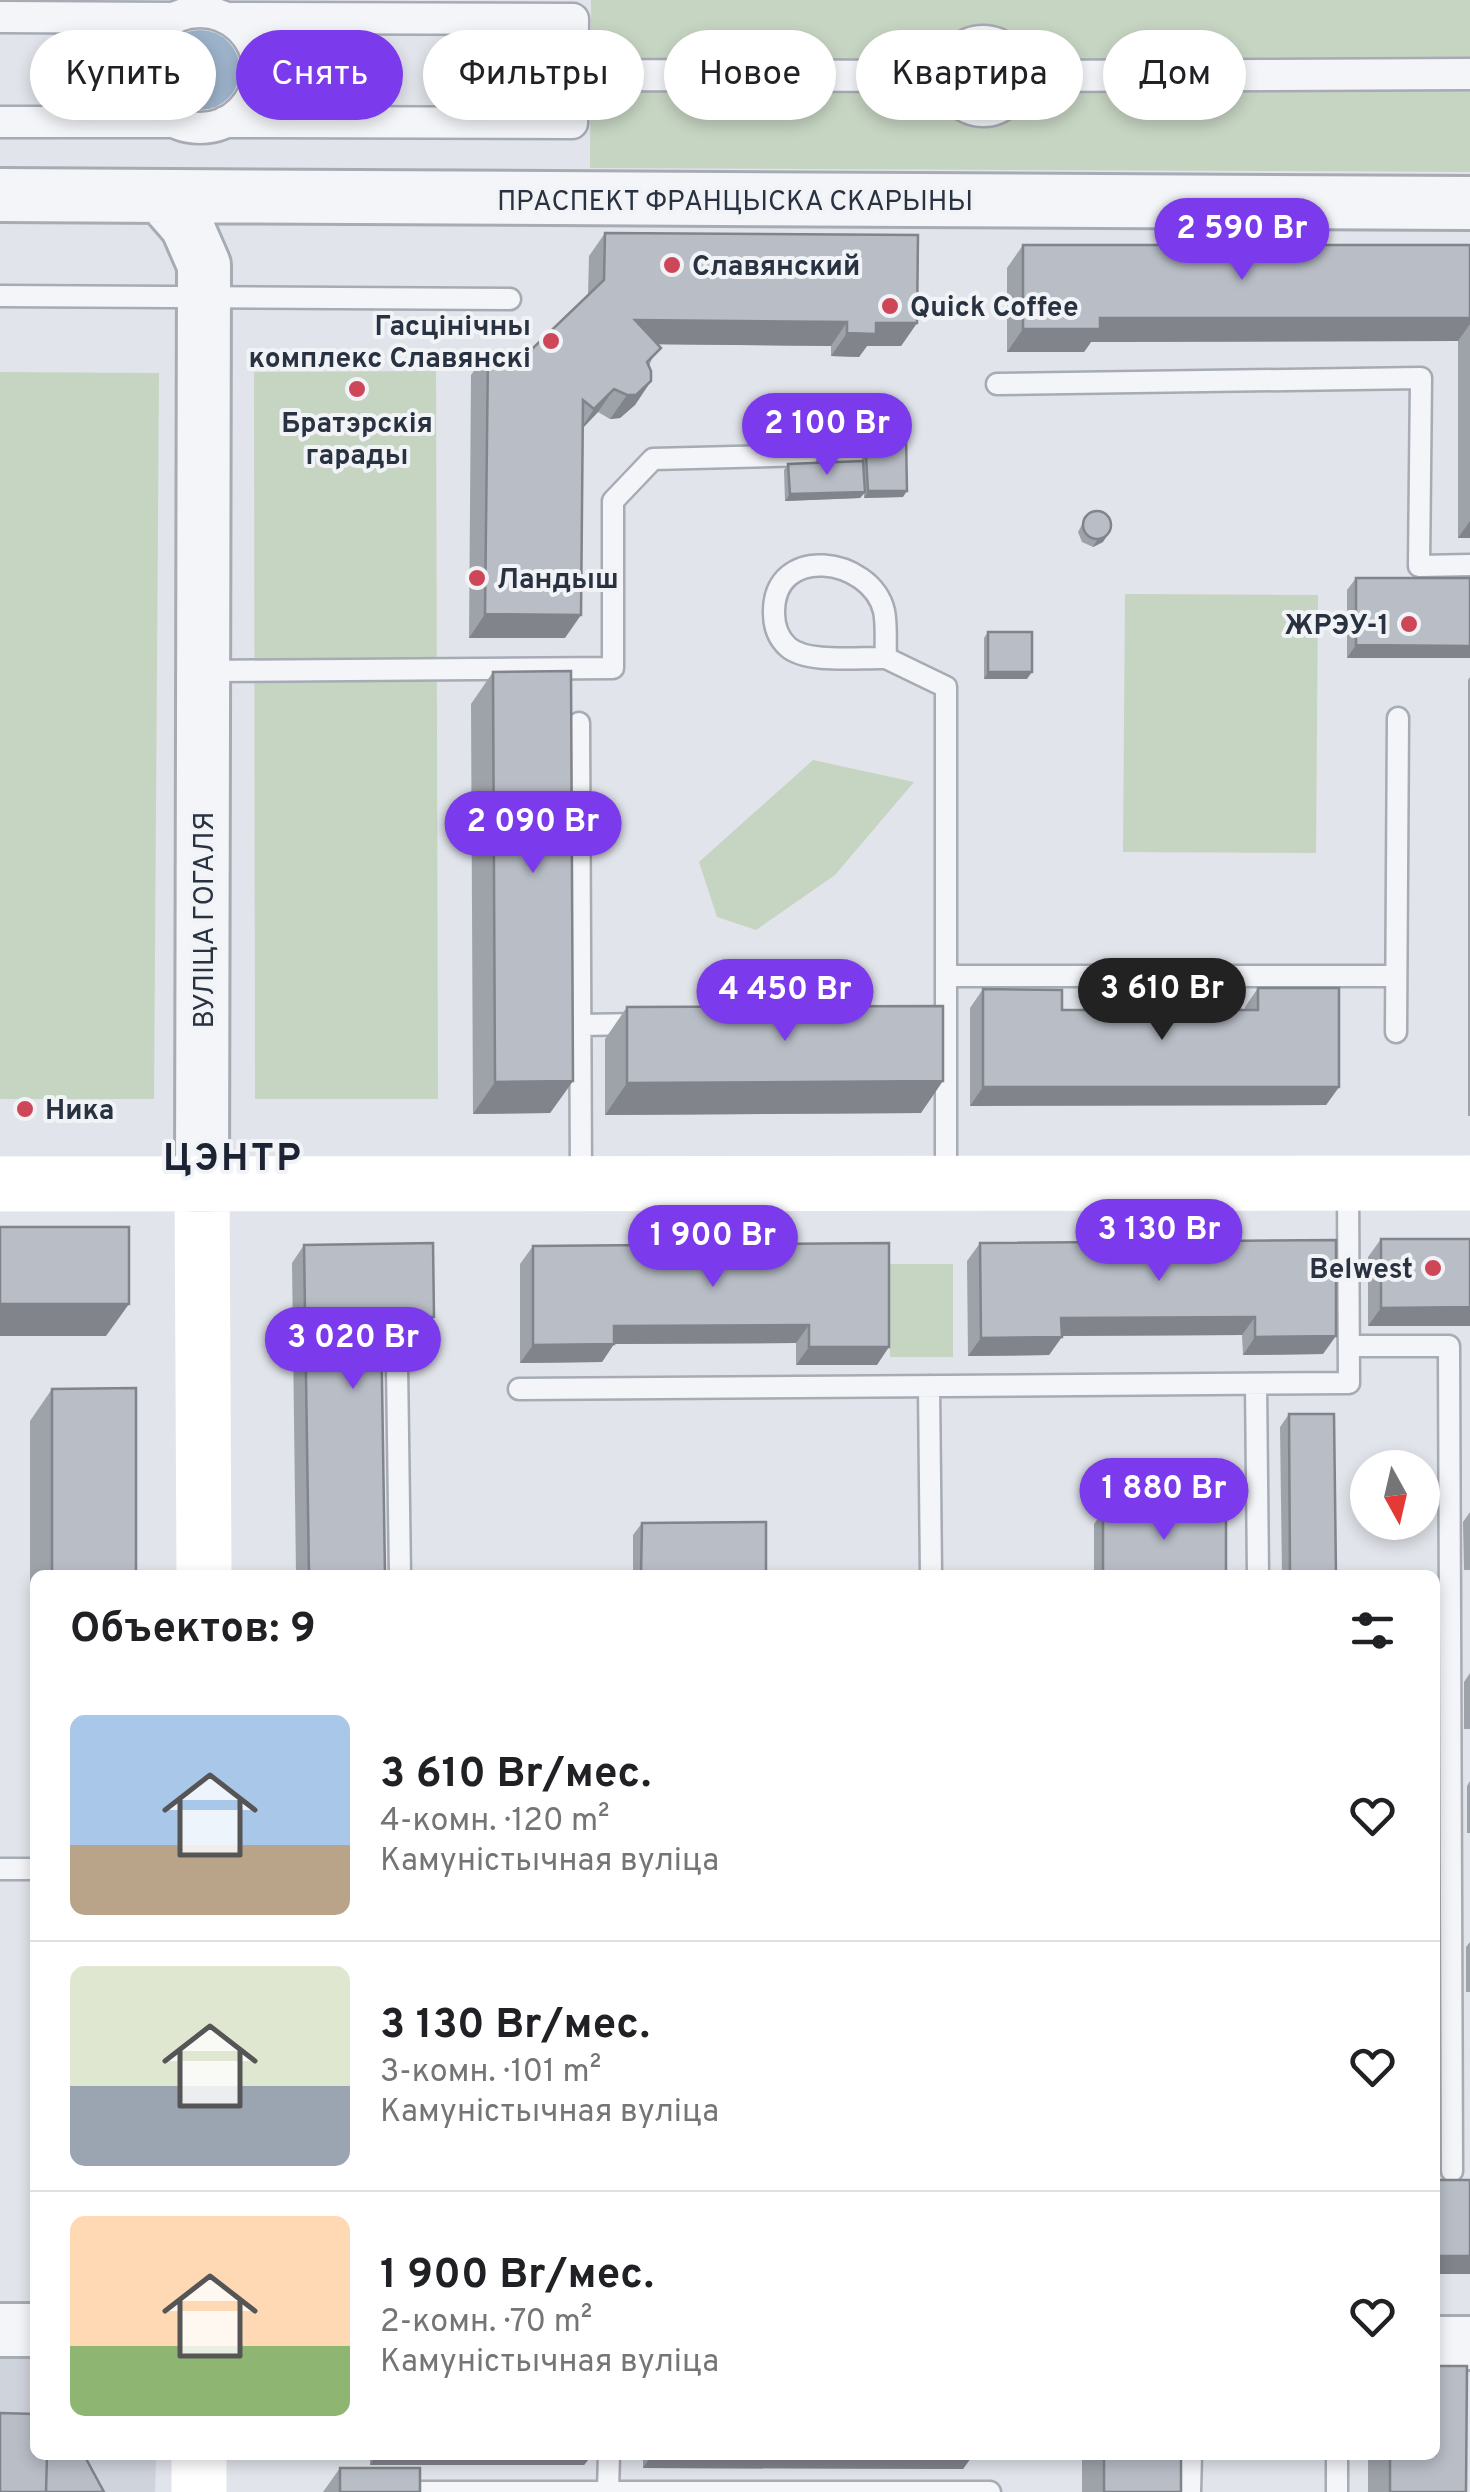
<!DOCTYPE html>
<html lang="ru">
<meta charset="utf-8">
<style>
body{margin:0;font-family:Overpass,sans-serif;background:#f2f2f2;color:#202124;height:100vh;display:flex;flex-direction:column;font-size:38px;white-space:nowrap}
*{box-sizing:border-box;margin:0}
p{font-size:32px;color:#757577}
.icon{flex:none;width:55px;height:55px;fill:none;stroke:currentColor;stroke-width:2;stroke-linecap:round;stroke-linejoin:round}
.map{position:relative;flex:1;overflow:hidden}
.details{position:absolute;left:30px;top:1570px;width:1410px;height:890px;display:flex;flex-direction:column;background:#fff;border-radius:15px;box-shadow:0 5px 15px #0003}
.details>*{flex:none}
.top-card{position:absolute;left:30px;top:30px;width:1410px;height:90px;display:flex;gap:20px}
.needle{width:65px;rotate:172deg}
.fabs{position:absolute;left:1350px;top:1450px;display:grid;gap:20px}
.fabs a{display:grid;place-items:center;width:90px;height:90px;border-radius:50%;background:#fff;box-shadow:0 5px 15px #0003;font-size:50px}
.price{position:absolute;translate:-50% -85px;padding:0 22px;border-radius:35px;background:#7c3aed;color:#fff;font-size:32px;line-height:65px;filter:drop-shadow(0 2px 5px #0008)}
.price::after{content:'';position:absolute;left:50%;top:60px;width:30px;height:22px;margin-left:-15px;background:inherit;clip-path:polygon(0 0,100% 0,50% 100%)}
.price.selected{background:#222;color:#fff}
ul{padding:0;list-style:none}
li{display:flex;align-items:center;gap:30px;height:250px;padding:0 40px}
li+li{border-top:2px solid #e0e0e0}
li span{display:grid;place-items:center;flex:none;width:280px;height:200px;border-radius:15px;color:#555}
li>.icon{margin-inline-start:auto}
span .icon{width:120px;height:120px;fill:#fffc;stroke-width:1}
li b{font-size:42px}
h2{display:flex;justify-content:space-between;align-items:center;height:120px;padding:0 40px;font-size:42px}
.pill{padding:0 35px;border-radius:45px;background:#fff;box-shadow:0 5px 15px #0003;font-size:35px;line-height:90px}
.pill.selected{background:#7c3aed;color:#fff}
.map>svg:first-child{display:block}
.built{fill:#cfd3dc}
.green{fill:#c6d4c2}
.water{fill:#9cb2c9}
.lines{fill:none;stroke-linecap:round;stroke-linejoin:round}
.service-casing{stroke:#a6abb4;stroke-width:25}
.pedestrian-casing{stroke:#a6abb4;stroke-width:35}
.tertiary-casing{stroke:#a6abb4;stroke-width:58}
.service{stroke:#f4f5f8;stroke-width:20}
.pedestrian{stroke:#f4f5f8;stroke-width:30}
.tertiary{stroke:#f4f5f8;stroke-width:52}
.secondary{stroke:#fff;stroke-width:55}
.wall{fill:#9ea3aa}
.shaded-wall{fill:#81848b}
.building{fill:#b8bdc6;stroke:#81848b;stroke-width:2.5}
.poi-dot{fill:#ce4759;stroke:#f1f3f7;stroke-width:4}
.labels{text-anchor:middle;stroke-width:8;stroke-linejoin:round;paint-order:stroke}
.street-label{font-size:28px;fill:#293241;stroke:#f1f3f7}
.poi-label{font-size:28px;font-weight:bold;fill:#293241;stroke:#f1f3f7;text-anchor:start}
.district-label{font-size:38px;font-weight:bold;letter-spacing:2.5px;fill:#1c2332;stroke:#f1f3f7}
</style>
<div class="map">
<svg width="1470" height="2492" viewBox="0 0 1470 2492">
<rect width="100%" height="100%" fill="#e1e4ea"/>
<path class="built" d="M0,2353H35V2455H156L155,2492H0Z"/>
<path class="green" d="M591,0H1470V172L590,168Z
M436,371L438,1099H255L254,372Z
M0,372L159,373L154,1099H0Z
M1125,594L1318,595L1316,853L1123,852Z
M813,760L914,782L835,875L756,930L717,917L699,862Z
M890,1264H953V1357H890Z"/>
<path class="water" d="M160 70a40 40 0 1 1 80 0a40 40 0 1 1-80 0Z"/>
<g class="lines">
<g class="service-casing">
<path id="service" d="M0,296L510,299
M997,384L1421,378L1419,566L1470,565
M886,658C861,657 807,664 788,647C778,638 774,625 774,613C773,543 871,557 884,611C887,625 885,643 886,658L946,687V1181
M205,671L613,668V501L653,459L808,455
M579,723L581,1181
M947,976H1396
M580,1025L640,1024
M1396,1032L1398,718
M1349,1346H1449L1452,2171
M397,1366L400,1575
M1256,1384L1258,1575
M929,1386L931,1575
M519,1389L1349,1383L1348,1186
M0,1869H35
M608,2490L609,2455
M418,2492H990
M1190,2492L1191,2455
M1337,2492V2455"/>
</g>
<g class="pedestrian-casing">
<path id="pedestrian" d="M142 70a58 58 0 1 1 116 0a58 58 0 1 1-116 0Z
M0,17L174,18
M948 76a35 35 0 1 1 70 0a35 35 0 1 1-70 0Z
M572,75L947,76
M1018,76L1470,74
M0,122H174
M225,122L572,123L573,19L225,18"/>
</g>
<g class="tertiary-casing">
<path id="tertiary" d="M0,195L1470,203
M161,196L187,226L204,265L202,1185
M0,2330H35
M1435,2343H1470"/>
</g>
<use href="#service" class="service"/>
<use href="#pedestrian" class="pedestrian"/>
<use href="#tertiary" class="tertiary"/>
<path class="secondary" d="M0,1184L1470,1183
M202,1185L204,1575
M199,2492V2455"/>
</g>
<path class="wall" d="M605,233L917,323L901,346H867L859,357L831,356V346L658,344L649,366L651,381L635,405L620,418L610,419L598,412L583,428L565,638H469L471,375L488,351H530L588,295L589,256Z
M1023,245H1470V538H1458V341L1091,342L1084,352H1007V268Z
M865,438L903,497L864,498V494L860,498L785,501L784,470L788,464L862,461L861,445Z
M1087,515L1103,542L1093,547L1082,542L1078,532Z
M1356,578H1470V658H1347V590Z
M988,632L1027,679H984V638Z
M493,672L573,1081L550,1113L473,1114L471,704Z
M1470,677V1116H1468V680Z
M1258,988L1339,1087L1326,1105L970,1106V1008L983,989L1062,1010H1245V1007Z
M627,1007L921,1113L605,1115V1039Z
M1381,1239H1470L1368,1326V1257Z
M1336,1240L1323,1354L1243,1355L1242,1335L1062,1336L1049,1355L968,1356L967,1261L980,1243Z
M889,1243L877,1365H796V1343L614,1344L602,1362L520,1363V1264L533,1246Z
M304,1245L422,1335H381L385,1575H296L292,1263Z
M52,1389L136,1575H35V1830H30V1421Z
M1289,1414L1336,1575H1282L1280,1427Z
M1103,1511L1226,1575H1094V1524Z
M1470,1512V1570H1464L1463,1522Z
M642,1523L766,1575H633V1535Z
M1470,1673V1729H1464V1682Z
M1470,1781V1833H1467V1786Z
M1470,1942V1992H1466V1947Z
M370,2455H592L584,2465H370Z
M643,2455H973L963,2469L643,2468Z
M1082,2455H1181V2492H1082Z
M1368,2455H1435L1466,2492H1368Z
M340,2468L420,2492H323Z"/>
<path class="shaded-wall" d="M1100,318H1470V324L1458,341L1091,342L1084,352H1007L1023,329Z
M635,320L847,322L831,346L619,344Z
M876,323H917L901,346H867L859,357L831,356L847,333Z
M651,381L635,405L620,418L610,419L627,395Z
M614,389L598,412L578,433L594,409Z
M868,491H907L903,497L864,498Z
M865,492L860,498L785,501L790,494Z
M1470,521V538H1458Z
M1107,536L1103,542L1093,547L1097,540Z
M485,614L581,615L565,638H469Z
M1356,645L1470,646V658H1347Z
M988,672H1032L1027,679H984Z
M573,1081L550,1113L473,1114L495,1082Z
M943,1081L921,1113L605,1115L627,1083Z
M983,1087H1339L1326,1105L970,1106Z
M0,1304H129L106,1336H0Z
M1470,1307V1326H1368L1381,1308Z
M381,1317H434L422,1335L368,1336Z
M1255,1317L1242,1335L1049,1336L1061,1318Z
M809,1325L796,1343L614,1344L602,1362L520,1363L533,1345L614,1326Z
M1336,1336L1323,1354L1243,1355L1255,1337Z
M1062,1337L1049,1355L968,1356L981,1338Z
M809,1347H889L877,1365H796Z
M1435,2256H1470V2274H1435Z
M376,2455H592L584,2465H370Z
M652,2455H973L963,2469L643,2468Z"/>
<path class="building" d="M605,233L918,235L917,323H876V334L847,333V322L635,320L661,348L647,362L651,371V381L636,395H627L614,389L594,409L583,400L581,615L485,614L488,351H530L604,280Z
M1023,245H1470V318H1100V329H1023Z
M906,437L907,491H868L865,438Z
M863,461L865,492L790,494L788,464Z
M1083 525a14 14 0 1 1 28 0a14 14 0 1 1-28 0Z
M1356,578H1470V646L1356,645Z
M988,632H1032V672H988Z
M571,671L573,1081L495,1082L493,672Z
M1258,988H1339V1087H983V989L1062,990V1010H1258Z
M943,1006V1081L627,1083V1007Z
M0,1227H129V1304H0Z
M1381,1239H1470V1307L1381,1308Z
M1336,1240V1336L1255,1337V1317L1061,1318L1062,1337L981,1338L980,1243Z
M433,1243L434,1317H381L385,1575H309L304,1245Z
M889,1243V1347H809V1325L614,1326V1344L533,1345V1246Z
M136,1388V1575H52V1389Z
M1289,1414H1334L1336,1575H1290Z
M1103,1511H1226V1575H1103Z
M766,1522V1575H641L642,1523Z
M1435,2180H1470V2256H1435Z
M1435,2366H1467L1466,2492H1390V2455H1435Z
M0,2413L35,2414V2455H47L46,2492H0Z
M47,2455H84L104,2492H46Z
M1104,2455H1181V2492H1104Z
M340,2468H420V2492H340Z"/>
<g class="poi-dot">
<circle cx="672" cy="265" r="10"/>
<circle cx="890" cy="306" r="10"/>
<circle cx="551" cy="341" r="10"/>
<circle cx="357" cy="389" r="10"/>
<circle cx="477" cy="578" r="10"/>
<circle cx="1409" cy="624" r="10"/>
<circle cx="25" cy="1109" r="10"/>
<circle cx="1433" cy="1268" r="10"/>
</g>
<g class="labels">
<g class="street-label">
<text x="735" y="210">ПРАСПЕКТ ФРАНЦЫСКА СКАРЫНЫ</text>
<text transform="translate(203 920) rotate(-90)" y="10">ВУЛІЦА ГОГАЛЯ</text>
</g>
<g class="poi-label">
<text x="692" y="275">Славянский</text>
<text x="910" y="316">Quick Coffee</text>
<text x="531" y="335" text-anchor="end">Гасцінічны<tspan x="531" dy="32">комплекс Славянскі</tspan></text>
<text x="357" y="432" text-anchor="middle">Братэрскія<tspan x="357" dy="32">гарады</tspan></text>
<text x="497" y="588">Ландыш</text>
<text x="1389" y="634" text-anchor="end">ЖРЭУ-1</text>
<text x="45" y="1119">Ника</text>
<text x="1413" y="1278" text-anchor="end">Belwest</text>
</g>
<g class="district-label">
<text x="233" y="1170">ЦЭНТР</text>
</g>
</g>
</svg>
<div class="fabs">
<a><svg class="needle" viewBox="-14 -14 28 28"><path d="M0-13l5 13h-10z" fill="#e53935"/><path d="M0 13l5-13h-10z" fill="#757577"/></svg></a>
</div>
<b class="price" style="left:1242px;top:283px">2 590 Br</b>
<b class="price" style="left:827px;top:478px">2 100 Br</b>
<b class="price" style="left:533px;top:876px">2 090 Br</b>
<b class="price selected" style="left:1162px;top:1043px">3 610 Br</b>
<b class="price" style="left:785px;top:1044px">4 450 Br</b>
<b class="price" style="left:1159px;top:1284px">3 130 Br</b>
<b class="price" style="left:713px;top:1290px">1 900 Br</b>
<b class="price" style="left:353px;top:1392px">3 020 Br</b>
<b class="price" style="left:1164px;top:1543px">1 880 Br</b>
<div class="top-card">
<a class="pill">Купить</a>
<a class="pill selected">Снять</a>
<a class="pill">Фильтры</a>
<a class="pill">Новое</a>
<a class="pill">Квартира</a>
<a class="pill">Дом</a>
</div>
<section class="details">
<h2>Объектов: 9<svg class="icon" aria-label="filters" viewBox="0 0 24 24"><path d="M4 7h16M4 17h16"/><circle cx="9" cy="7" r="2"/><circle cx="15" cy="17" r="2"/></svg></h2>
<ul>
<li><span style="background:linear-gradient(#a9c7e8 65%,#b9a48a 0)"><svg class="icon" aria-label="home" viewBox="0 0 24 24"><path d="M3 11l9-7 9 7M6 9v11h12V9"/></svg></span><div><b>3 610 Br/мес.</b><p>4-комн. · 120 m²</p><p>Камуністычная вуліца</p></div><svg class="icon" aria-label="heart" viewBox="0 0 24 24"><path d="M12 20l-8-8c-3-5 5-10 8-4 3-6 11-1 8 4z"/></svg></li>
<li><span style="background:linear-gradient(#dfe7d0 60%,#9aa5b1 0)"><svg class="icon" aria-label="home" viewBox="0 0 24 24"><path d="M3 11l9-7 9 7M6 9v11h12V9"/></svg></span><div><b>3 130 Br/мес.</b><p>3-комн. · 101 m²</p><p>Камуністычная вуліца</p></div><svg class="icon" aria-label="heart" viewBox="0 0 24 24"><path d="M12 20l-8-8c-3-5 5-10 8-4 3-6 11-1 8 4z"/></svg></li>
<li><span style="background:linear-gradient(#ffd9b3 65%,#8fb573 0)"><svg class="icon" aria-label="home" viewBox="0 0 24 24"><path d="M3 11l9-7 9 7M6 9v11h12V9"/></svg></span><div><b>1 900 Br/мес.</b><p>2-комн. · 70 m²</p><p>Камуністычная вуліца</p></div><svg class="icon" aria-label="heart" viewBox="0 0 24 24"><path d="M12 20l-8-8c-3-5 5-10 8-4 3-6 11-1 8 4z"/></svg></li>
</ul>
</section>
</div>
